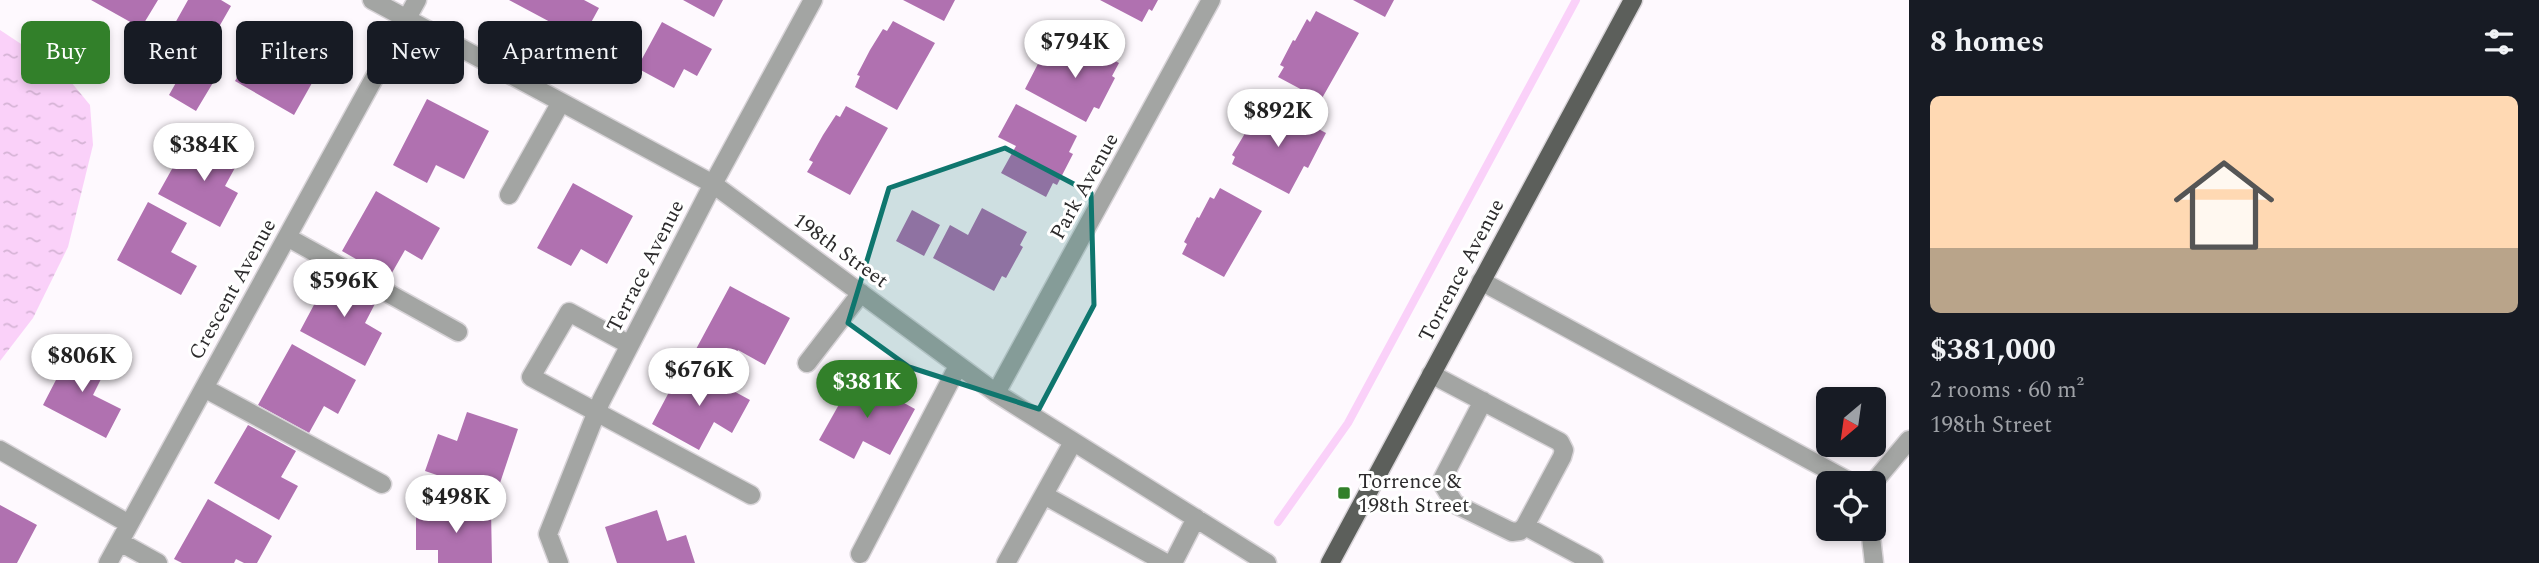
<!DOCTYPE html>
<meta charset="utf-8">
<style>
body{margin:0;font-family:Spectral,serif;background:#20242c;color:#f1f3f6;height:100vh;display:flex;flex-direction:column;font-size:26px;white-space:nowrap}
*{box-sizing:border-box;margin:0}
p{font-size:23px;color:#9ea1a6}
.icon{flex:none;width:38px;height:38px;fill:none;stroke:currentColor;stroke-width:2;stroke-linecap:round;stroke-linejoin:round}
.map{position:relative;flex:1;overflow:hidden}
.sheet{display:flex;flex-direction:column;background:#171b24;width:630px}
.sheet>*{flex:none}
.guide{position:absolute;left:21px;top:21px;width:665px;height:63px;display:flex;gap:14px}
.needle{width:46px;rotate:209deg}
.buttons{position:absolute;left:1816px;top:387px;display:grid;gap:14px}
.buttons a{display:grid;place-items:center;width:70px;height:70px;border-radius:10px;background:#171b24;box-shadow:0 4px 10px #0003;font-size:35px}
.price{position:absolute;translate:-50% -60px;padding:0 16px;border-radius:24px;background:#fff;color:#222;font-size:23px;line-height:46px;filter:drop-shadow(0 2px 4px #0008)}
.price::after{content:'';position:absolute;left:50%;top:42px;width:21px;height:16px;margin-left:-10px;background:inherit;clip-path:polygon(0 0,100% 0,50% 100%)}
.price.on{background:#32802a;color:#fff}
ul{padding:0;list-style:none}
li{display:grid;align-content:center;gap:14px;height:371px;padding:0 21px}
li+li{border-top:2px solid #363941}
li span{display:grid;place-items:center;height:217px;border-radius:10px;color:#555}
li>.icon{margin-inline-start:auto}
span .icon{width:126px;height:126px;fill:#fffc;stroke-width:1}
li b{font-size:30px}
h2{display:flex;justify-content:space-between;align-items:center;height:84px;padding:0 21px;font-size:30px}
.chip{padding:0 24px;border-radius:10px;background:#171b24;box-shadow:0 4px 10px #0003;font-size:24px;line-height:63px}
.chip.on{background:#32802a;color:#fff}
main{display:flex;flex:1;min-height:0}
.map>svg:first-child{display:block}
.water{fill:url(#water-ripples)}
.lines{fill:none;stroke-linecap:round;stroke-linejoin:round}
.stream{stroke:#fad1f9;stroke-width:8}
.building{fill:#b071b0}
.minor-casing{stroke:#d8d4d8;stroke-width:21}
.major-casing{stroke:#d8d4d8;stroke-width:21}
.minor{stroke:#a3a5a3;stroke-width:18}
.major{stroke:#5c5f5b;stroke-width:18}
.marked{fill:#0f766e;fill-opacity:0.2;stroke:#0f766e;stroke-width:5;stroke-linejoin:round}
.poi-dot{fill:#32802a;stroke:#fff;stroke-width:2.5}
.labels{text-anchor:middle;stroke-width:6;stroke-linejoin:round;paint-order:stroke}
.street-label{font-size:21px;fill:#2c2b2c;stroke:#fff}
.poi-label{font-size:21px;fill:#2c2b2c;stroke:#fff;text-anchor:start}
</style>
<main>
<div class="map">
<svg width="1909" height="563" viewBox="0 0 1909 563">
<defs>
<pattern id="water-ripples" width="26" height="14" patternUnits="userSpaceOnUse" patternTransform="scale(1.75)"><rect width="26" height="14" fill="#fad1f9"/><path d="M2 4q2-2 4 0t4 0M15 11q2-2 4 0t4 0" fill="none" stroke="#d6b4d6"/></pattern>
</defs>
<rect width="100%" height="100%" fill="#fef9fe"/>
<path class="water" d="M0,30L62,71L90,105L93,145L68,247L33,318L0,361Z"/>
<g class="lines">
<path class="stream" d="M1278,522L1348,423L1576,0"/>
</g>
<path class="building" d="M91,0H158L141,28Z
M188,0H221L231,6L200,60L165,41Z
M509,0H584L599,8L582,39Z
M683,0H723L714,17Z
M903,0H955L944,21Z
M1100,0H1158L1152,11L1149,9L1142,22Z
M1353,0H1394L1385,17Z
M1316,11L1359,33L1321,100L1278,77L1284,67L1280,65L1293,40L1295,41L1307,19L1310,22Z
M893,21L935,43L897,110L855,87L860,76L857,75L870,50L883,29L887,31Z
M662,22L712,49L697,76L684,69L674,88L637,68Z
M268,24L298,42L284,67L312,83L294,115L235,81Z
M1074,39L1119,63L1112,76L1115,78L1099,109L1094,107L1086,122L1025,89L1042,56L1060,65Z
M186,65L214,81L196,111L169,95Z
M427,99L489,131L464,179L436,165L427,183L393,165Z
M1016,104L1077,136L1069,152L1073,154L1057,185L1053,183L1046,197L1001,173L1016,146L998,137Z
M846,106L888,128L850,195L807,172L813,162L809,160L823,135L836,115L840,117Z
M1281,109L1326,133L1308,168L1304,166L1289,194L1232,164L1235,157L1232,155L1259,110L1275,119Z
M210,138L242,155L225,186L238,193L220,227L158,194L177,160L193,168Z
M573,183L633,216L607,264L581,249L571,266L537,248Z
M1220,188L1262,211L1224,277L1182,254L1187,244L1184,242L1197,217L1199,218L1210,197L1214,199Z
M376,191L440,228L422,260L405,250L389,278L342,251Z
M148,202L187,223L171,252L197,266L181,295L117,260Z
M982,208L1027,232L1020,245L1023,247L1006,278L1002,276L994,291L933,258L950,225L968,235Z
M912,210L940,225L924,256L896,241Z
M332,271L379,296L365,323L382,333L365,366L300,331Z
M730,286L790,318L765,365L738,350L728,369L695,351Z
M292,344L356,380L338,414L324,406L309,433L258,405Z
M73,347L108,365L93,395L121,409L106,438L43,405Z
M684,364L750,400L732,433L714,422L699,450L652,424Z
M855,376L915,409L890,455L863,441L854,459L819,440Z
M467,412L518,429L496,495L425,471L438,434L457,441Z
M248,425L296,451L281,477L298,486L279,520L214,483Z
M208,499L272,536L257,563H244L236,559L234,563H182L174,559Z
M0,505L37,525L17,563H0Z
M491,510L492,563H438V550H416V511Z
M657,510L667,541L686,535L695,563H617L605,527Z"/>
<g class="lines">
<g class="minor-casing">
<path id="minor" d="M372,0L713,184L996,393L1267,563
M509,195L561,102
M287,237L458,332
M1481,281L1852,483
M630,345L569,312L531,377L751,495
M807,363L861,293
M1431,374L1560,442L1564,450L1562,457L1525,526L1594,563
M204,388L382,484
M996,393L1211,0
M1483,401L1443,478V485L1455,504L1512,532L1520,531L1525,526
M0,450L129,524
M1873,483L1909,440
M1044,495L1166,563
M1870,528L1874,563
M120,542L158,563
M860,554L958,366
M108,563L417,0
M559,563L548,534L601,401L713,184L813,0
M1006,563L1073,442
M1173,563L1196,518"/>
</g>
<g class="major-casing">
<path id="major" d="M1330,563L1633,0"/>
</g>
<use href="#minor" class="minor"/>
<use href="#major" class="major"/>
</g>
<path class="marked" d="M1005,148L1091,193L1094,305L1039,409L909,367L848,323L889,188Z"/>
<rect class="poi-dot" x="1337" y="486" width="14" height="14" rx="3.5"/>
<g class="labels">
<g class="street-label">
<text transform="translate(1084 186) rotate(-61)" y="7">Park Avenue</text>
<text transform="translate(841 250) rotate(36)" y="7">198th Street</text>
<text transform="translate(645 266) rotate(-63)" y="7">Terrace Avenue</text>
<text transform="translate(1461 270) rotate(-62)" y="7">Torrence Avenue</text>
<text transform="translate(232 289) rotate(-61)" y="7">Crescent Avenue</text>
</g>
<g class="poi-label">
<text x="1358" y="488">Torrence &amp;<tspan x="1358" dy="24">198th Street</tspan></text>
</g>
</g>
</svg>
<div class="buttons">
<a><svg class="needle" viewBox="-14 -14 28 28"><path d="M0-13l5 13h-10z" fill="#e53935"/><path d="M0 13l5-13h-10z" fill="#9ea1a6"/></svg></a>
<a><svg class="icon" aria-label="locate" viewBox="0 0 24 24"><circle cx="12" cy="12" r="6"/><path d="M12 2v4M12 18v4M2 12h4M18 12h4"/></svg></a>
</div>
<b class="price" style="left:1075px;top:80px">$794K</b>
<b class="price" style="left:1278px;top:149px">$892K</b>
<b class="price" style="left:204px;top:183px">$384K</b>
<b class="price" style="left:344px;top:319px">$596K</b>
<b class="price" style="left:82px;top:394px">$806K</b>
<b class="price" style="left:699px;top:408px">$676K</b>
<b class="price on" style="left:867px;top:420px">$381K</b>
<b class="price" style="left:456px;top:535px">$498K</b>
<div class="guide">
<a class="chip on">Buy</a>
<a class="chip">Rent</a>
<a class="chip">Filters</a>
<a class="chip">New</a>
<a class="chip">Apartment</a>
</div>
</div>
<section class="sheet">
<h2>8 homes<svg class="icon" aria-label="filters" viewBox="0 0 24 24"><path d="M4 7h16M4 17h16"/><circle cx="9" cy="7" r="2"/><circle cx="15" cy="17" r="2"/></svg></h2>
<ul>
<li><span style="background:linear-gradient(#ffd9b3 70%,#b9a48a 0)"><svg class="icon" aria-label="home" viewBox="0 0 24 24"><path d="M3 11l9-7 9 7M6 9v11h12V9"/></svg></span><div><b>$381,000</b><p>2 rooms · 60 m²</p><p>198th Street</p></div></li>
</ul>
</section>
</main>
